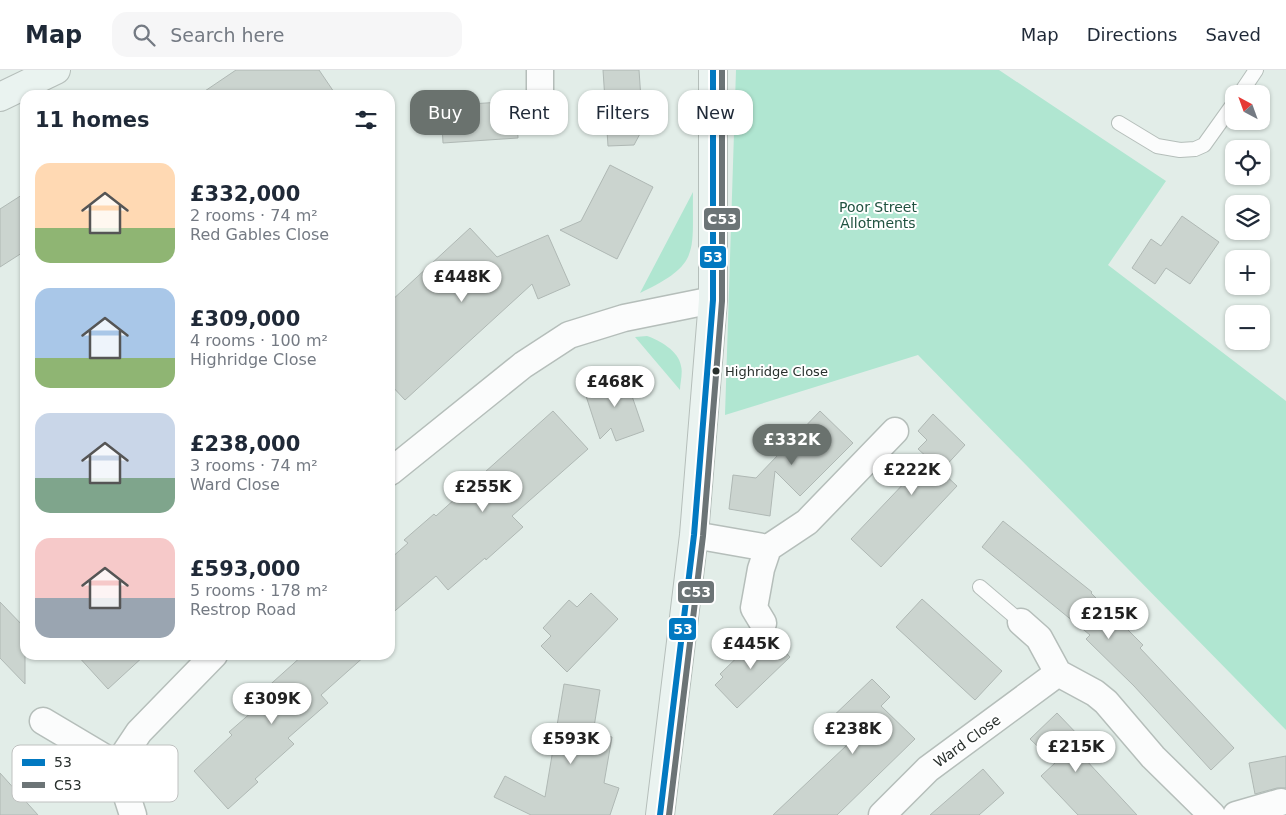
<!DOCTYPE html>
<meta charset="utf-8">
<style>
body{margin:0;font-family:"DejaVu Sans",sans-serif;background:#f6f6f7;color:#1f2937;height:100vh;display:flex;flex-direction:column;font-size:19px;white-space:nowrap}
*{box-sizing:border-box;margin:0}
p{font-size:16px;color:#747a83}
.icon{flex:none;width:28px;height:28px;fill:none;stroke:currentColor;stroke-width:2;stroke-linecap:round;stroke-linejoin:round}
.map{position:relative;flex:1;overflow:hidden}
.side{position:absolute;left:20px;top:20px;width:375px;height:570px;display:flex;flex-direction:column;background:#fff;border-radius:15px;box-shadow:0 1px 4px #0004}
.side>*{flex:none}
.top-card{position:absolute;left:410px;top:20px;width:475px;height:45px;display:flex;gap:10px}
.needle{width:32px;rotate:319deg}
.tools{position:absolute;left:1225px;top:15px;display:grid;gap:10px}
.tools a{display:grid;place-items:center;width:45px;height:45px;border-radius:10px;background:#fff;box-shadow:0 1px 4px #0004;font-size:25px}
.price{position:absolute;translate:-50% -42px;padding:0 11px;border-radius:18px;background:#fff;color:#222;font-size:16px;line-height:32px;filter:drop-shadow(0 1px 2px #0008)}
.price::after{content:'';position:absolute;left:50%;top:30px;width:15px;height:11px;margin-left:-8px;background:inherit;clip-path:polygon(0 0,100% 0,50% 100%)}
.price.selected{background:#6a726e;color:#fff}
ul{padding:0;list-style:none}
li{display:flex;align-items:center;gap:15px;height:125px;padding:0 15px}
li span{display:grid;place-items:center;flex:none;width:140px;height:100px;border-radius:15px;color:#555}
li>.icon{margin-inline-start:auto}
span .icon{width:60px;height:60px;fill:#fffc;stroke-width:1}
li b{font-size:21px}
h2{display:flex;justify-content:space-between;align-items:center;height:60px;padding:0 15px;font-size:21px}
.pill{padding:0 18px;border-radius:15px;background:#fff;box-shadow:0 1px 4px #0004;font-size:18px;line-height:45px}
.pill.selected{background:#6a726e;color:#fff}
header{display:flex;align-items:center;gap:30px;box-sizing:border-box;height:70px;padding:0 25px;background:#fff;border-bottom:1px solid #e0e1e3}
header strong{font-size:24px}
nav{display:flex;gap:28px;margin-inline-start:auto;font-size:18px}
.search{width:350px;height:45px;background:#f6f6f7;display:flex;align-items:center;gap:12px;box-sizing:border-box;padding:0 18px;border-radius:15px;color:#747a83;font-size:19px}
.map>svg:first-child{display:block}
.green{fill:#b0e6d1}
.building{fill:#cbd4cf;stroke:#afb8b4}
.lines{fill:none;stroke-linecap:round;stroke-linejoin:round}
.lane-casing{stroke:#b5beba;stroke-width:16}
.street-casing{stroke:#b5beba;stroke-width:29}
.secondary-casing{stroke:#b5beba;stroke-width:30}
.lane{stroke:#fbfcfc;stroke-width:14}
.street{stroke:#fbfcfc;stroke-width:26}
.secondary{stroke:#eaf3f0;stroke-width:28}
.bus-1-casing{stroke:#fff;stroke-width:10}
.bus-2-casing{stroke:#fff;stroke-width:10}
.bus-1{stroke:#0279c1;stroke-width:6}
.bus-2{stroke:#6c7476;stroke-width:6}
.bus-dot{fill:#29302d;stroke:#fff;stroke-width:2}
.labels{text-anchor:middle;stroke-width:4;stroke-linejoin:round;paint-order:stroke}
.bus-label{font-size:13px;fill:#29302d;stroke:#fff;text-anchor:start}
.park-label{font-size:14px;fill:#215341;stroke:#fff}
.street-label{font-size:14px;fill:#29302d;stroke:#fff}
.key{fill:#fff;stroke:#bfc1c0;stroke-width:1}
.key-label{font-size:14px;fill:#29302d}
.line-badge{stroke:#fff;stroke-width:2}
.badge-label{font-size:14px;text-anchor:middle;font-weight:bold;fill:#fff}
</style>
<header>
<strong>Map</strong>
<div class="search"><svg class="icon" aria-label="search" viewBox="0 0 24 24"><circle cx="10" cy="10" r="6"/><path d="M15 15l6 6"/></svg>Search here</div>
<nav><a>Map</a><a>Directions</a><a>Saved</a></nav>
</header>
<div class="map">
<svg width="1286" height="745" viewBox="0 0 1286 745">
<rect width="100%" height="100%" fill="#e2ede8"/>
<path class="green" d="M736,0H999L1166,111L1108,195L1286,331V660L918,285L725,345Z
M693,122C692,183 701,194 640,223Z
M647,266C659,270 679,281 681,296C683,303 680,313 680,320L635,267Z"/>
<path class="building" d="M236,0H319L336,25H199Z
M603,0H639L643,58L634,75L608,76Z
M516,31L518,68L443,73L441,36Z
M610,95L653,117L617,189L560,160L581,151Z
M25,123V181L0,197V139Z
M1182,146L1219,172L1190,214L1166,198L1155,214L1132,198L1151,169L1161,176Z
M470,158L497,187L548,165L570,215L538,229L532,214L405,330L390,314V232Z
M623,300L644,361L616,371L611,358L600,369L586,326L604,320L600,308Z
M553,341L588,379L512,446L523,457L486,490L485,488L448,520L436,506L390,545V489L408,473L404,470L434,444L436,446Z
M820,341L853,373L800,426L775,401L770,446L729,439L733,405L756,408Z
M933,344L965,375L941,401L957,416L881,497L851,469L928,388L918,379L927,370L918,361Z
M1003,451L1092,522L1091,523L1143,575L1140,578L1234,678L1211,700L1134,616L1086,569L1090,565L982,477Z
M591,523L618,549L567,602L541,576L551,566L543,558L569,530L577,537Z
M922,529L1002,601L975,630L896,557Z
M0,532L25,558V614L0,588Z
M770,566L790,587L737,638L715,615L723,607L720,604L754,571L758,574Z
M77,585H145L108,619Z
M303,585H366L321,625L328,633L288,668L294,674L255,709L258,712L228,739L194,701L232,665L229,662L269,627L263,621Z
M872,609L890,627L881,636L915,669L837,745H773L847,675L826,653Z
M564,614L600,620L593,663L612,667L604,713L619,718L610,745H531L494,727L505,706L545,727Z
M1057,643L1080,667L1072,675L1137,745H1078L1041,706L1055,693L1030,669Z
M1286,686V718H1277L1255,724L1249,693Z
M983,699L1004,723L979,745H930Z
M0,703L38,745H0Z"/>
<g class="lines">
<g class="lane-casing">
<path id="lane" d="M1240,24L1256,0
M1119,53L1157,76L1180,80L1195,79L1204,75L1234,33
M980,517L1021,552"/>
</g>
<g class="street-casing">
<path id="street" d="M540,25V0
M390,402L523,295L569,265L624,248L713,230
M694,465L768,478L807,452L895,361
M1021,552L1039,568L1058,603
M763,553L754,538L761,499L768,478
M43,651L117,695L139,662L214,585
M117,695L133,745
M882,745L928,699L1058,603L1095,623L1106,632L1153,687L1212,745
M1236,745L1281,732"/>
</g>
<g class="secondary-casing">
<path id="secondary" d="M0,27L56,0
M660,745L694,465L713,230V0"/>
</g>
<use href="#lane" class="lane"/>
<use href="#street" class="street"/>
<use href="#secondary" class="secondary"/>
<g class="bus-1-casing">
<path id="bus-1" d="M660,745L694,465L713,230V0"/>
</g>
<g class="bus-2-casing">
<path id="bus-2" d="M669,745L703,466L722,231V0"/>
</g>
<use href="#bus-1" class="bus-1"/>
<use href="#bus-2" class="bus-2"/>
</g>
<circle class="bus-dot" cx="716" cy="301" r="4.5"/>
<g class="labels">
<g class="bus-label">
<text x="725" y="306">Highridge Close</text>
</g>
<g class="park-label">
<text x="878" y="142">Poor Street<tspan x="878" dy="16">Allotments</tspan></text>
</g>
<g class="street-label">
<text transform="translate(967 671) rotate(-36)" y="5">Ward Close</text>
</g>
</g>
<rect x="12" y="675" width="166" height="57" rx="8" class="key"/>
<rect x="22" y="689" width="23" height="7" fill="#0279c1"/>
<rect x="22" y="712" width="23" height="6" fill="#6c7476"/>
<g class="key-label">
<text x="54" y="697">53</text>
<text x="54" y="720">C53</text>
</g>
<g class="line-badge">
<rect x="703" y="137" width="38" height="24" rx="5" fill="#6c7476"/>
<rect x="699" y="175" width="28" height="24" rx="5" fill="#0279c1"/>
<rect x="677" y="510" width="38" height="24" rx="5" fill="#6c7476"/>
<rect x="668" y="547" width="29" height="24" rx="5" fill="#0279c1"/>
</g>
<g class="badge-label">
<text x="722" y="154">C53</text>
<text x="713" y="192">53</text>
<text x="696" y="527">C53</text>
<text x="683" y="564">53</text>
</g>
</svg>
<div class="tools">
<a><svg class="needle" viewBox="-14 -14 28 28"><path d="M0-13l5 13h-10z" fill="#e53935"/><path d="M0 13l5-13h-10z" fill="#747a83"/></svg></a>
<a><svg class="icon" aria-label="locate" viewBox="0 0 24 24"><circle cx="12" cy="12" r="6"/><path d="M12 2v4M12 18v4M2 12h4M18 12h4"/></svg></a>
<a><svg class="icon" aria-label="layers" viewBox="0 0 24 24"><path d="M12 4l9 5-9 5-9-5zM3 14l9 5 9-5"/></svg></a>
<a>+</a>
<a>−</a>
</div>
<b class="price" style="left:462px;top:233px">£448K</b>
<b class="price" style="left:615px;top:338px">£468K</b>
<b class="price selected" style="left:792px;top:396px">£332K</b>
<b class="price" style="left:912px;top:426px">£222K</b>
<b class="price" style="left:483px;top:443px">£255K</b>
<b class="price" style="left:1109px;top:570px">£215K</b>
<b class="price" style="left:751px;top:600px">£445K</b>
<b class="price" style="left:272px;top:655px">£309K</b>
<b class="price" style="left:853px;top:685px">£238K</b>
<b class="price" style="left:571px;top:695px">£593K</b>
<b class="price" style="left:1076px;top:703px">£215K</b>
<div class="top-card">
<a class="pill selected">Buy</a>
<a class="pill">Rent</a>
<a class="pill">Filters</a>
<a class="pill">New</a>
</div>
<section class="side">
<h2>11 homes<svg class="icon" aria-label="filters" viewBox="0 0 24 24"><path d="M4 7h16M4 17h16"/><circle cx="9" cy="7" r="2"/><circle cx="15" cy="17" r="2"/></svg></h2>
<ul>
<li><span style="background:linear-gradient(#ffd9b3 65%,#8fb573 0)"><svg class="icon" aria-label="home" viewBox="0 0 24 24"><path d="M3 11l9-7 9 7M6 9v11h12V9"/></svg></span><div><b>£332,000</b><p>2 rooms · 74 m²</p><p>Red Gables Close</p></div></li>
<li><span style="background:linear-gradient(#a9c7e8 70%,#8fb573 0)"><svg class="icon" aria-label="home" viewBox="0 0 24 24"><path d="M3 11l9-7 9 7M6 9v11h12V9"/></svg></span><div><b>£309,000</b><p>4 rooms · 100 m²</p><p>Highridge Close</p></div></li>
<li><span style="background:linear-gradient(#c9d6e8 65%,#7fa58c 0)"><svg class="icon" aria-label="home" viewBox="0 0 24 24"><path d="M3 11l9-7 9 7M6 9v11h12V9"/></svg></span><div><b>£238,000</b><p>3 rooms · 74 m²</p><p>Ward Close</p></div></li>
<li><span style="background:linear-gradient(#f6c9c9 60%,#9aa5b1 0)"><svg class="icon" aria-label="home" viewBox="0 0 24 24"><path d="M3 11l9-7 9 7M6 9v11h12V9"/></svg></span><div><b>£593,000</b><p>5 rooms · 178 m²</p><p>Restrop Road</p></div></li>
</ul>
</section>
</div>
